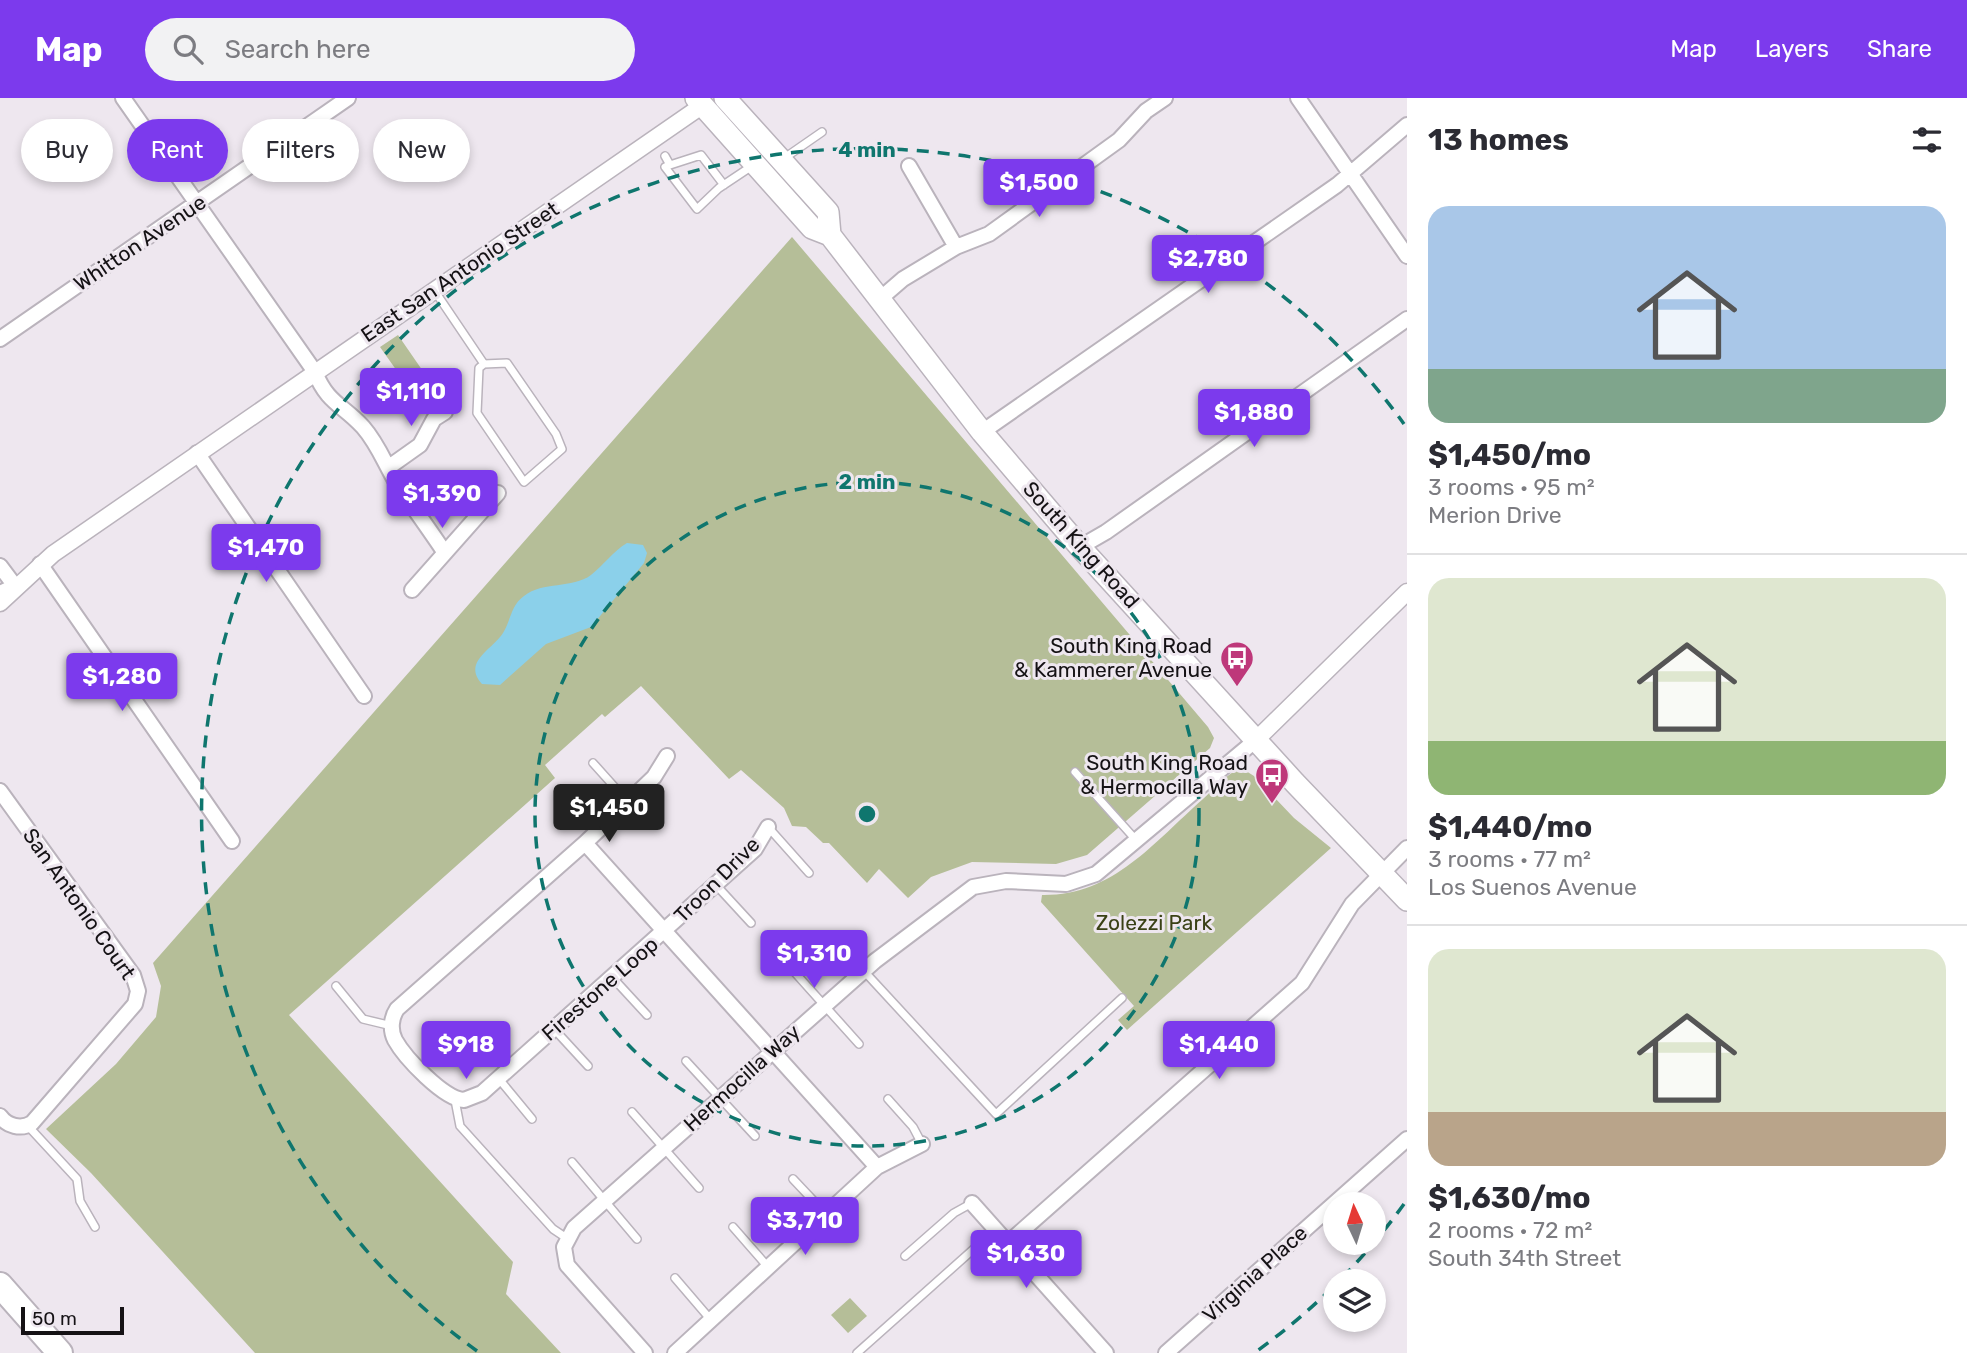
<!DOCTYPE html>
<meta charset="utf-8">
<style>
body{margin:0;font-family:Rubik,sans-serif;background:#f2f2f3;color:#2b2b33;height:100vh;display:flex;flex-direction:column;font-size:26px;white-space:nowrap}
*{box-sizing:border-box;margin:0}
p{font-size:23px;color:#7c7c81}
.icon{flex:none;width:38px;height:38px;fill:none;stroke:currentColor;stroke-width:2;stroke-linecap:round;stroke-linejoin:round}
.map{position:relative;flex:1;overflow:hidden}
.sheet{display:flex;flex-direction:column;background:#fff;width:560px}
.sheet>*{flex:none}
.guide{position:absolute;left:21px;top:21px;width:665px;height:63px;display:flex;gap:14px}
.needle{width:46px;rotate:356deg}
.buttons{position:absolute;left:1323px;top:1094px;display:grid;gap:14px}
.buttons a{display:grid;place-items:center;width:63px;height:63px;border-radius:50%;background:#fff;box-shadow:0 4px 10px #0003;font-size:35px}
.scale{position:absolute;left:21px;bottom:18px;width:103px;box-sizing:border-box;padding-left:7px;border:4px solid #151215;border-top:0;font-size:19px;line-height:24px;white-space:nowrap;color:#151215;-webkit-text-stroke:5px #eee7ef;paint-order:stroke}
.price{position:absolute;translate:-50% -60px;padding:0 16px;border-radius:7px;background:#7c3aed;color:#fff;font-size:23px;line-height:46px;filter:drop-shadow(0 2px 4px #0008)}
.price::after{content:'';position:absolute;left:50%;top:42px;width:21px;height:16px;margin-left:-10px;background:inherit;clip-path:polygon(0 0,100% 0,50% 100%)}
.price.active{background:#222;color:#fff}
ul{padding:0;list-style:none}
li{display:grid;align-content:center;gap:14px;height:371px;padding:0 21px}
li+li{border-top:2px solid #e1e1e2}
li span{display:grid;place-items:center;height:217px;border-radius:21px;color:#555}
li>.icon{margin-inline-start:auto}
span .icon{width:126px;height:126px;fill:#fffc;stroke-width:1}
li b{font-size:30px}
h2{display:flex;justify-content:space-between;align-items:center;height:84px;padding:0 21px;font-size:30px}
.tag{padding:0 24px;border-radius:32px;background:#fff;box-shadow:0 4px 10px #0003;font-size:24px;line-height:63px}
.tag.active{background:#7c3aed;color:#fff}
header{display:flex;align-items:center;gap:42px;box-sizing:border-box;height:98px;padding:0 35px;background:#7c3aed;color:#fff}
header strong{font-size:33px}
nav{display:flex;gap:38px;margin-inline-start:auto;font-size:24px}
.search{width:490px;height:63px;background:#f2f2f3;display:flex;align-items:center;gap:18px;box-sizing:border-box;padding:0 24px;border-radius:38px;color:#7c7c81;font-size:26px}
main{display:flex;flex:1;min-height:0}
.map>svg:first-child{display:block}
.green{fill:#b5be98}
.water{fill:#8bd0ea}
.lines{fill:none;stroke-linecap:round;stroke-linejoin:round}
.service-casing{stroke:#bab3bc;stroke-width:10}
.minor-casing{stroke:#bab3bc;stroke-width:18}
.tertiary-casing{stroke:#bab3bc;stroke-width:19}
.primary-casing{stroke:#bab3bc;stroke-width:24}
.motorway-casing{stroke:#bab3bc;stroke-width:28}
.service{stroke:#fff;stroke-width:7}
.minor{stroke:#fff;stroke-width:14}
.tertiary{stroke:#fff;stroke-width:16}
.primary{stroke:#fff;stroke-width:21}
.motorway{stroke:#fff;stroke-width:24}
.ring{fill:none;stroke:#0f766e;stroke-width:3.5;stroke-dasharray:12 9}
.labels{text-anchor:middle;stroke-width:6;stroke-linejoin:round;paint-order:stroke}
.street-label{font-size:21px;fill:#151215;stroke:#eee7ef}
.poi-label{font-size:21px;fill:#151215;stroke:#eee7ef;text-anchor:end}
.park-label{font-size:21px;fill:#3a4116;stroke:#eee7ef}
.centre{fill:#0f766e;stroke:#eee7ef;stroke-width:3.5}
.ring-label{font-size:21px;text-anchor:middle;font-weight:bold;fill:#0f766e;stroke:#eee7ef;stroke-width:6;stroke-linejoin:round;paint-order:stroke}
</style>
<header>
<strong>Map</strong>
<div class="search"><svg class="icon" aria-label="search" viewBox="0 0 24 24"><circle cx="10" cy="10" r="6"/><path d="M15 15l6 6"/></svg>Search here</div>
<nav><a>Map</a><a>Layers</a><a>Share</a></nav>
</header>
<main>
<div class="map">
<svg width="1407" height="1255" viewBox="0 0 1407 1255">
<rect width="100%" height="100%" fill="#eee7ef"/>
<path class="green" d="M792,139L1208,629L1214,640L1210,650L1087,757L1056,766L972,764L931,779L908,800L879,771L867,785L829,745H823L806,729L792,728L784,710L741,672L729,681L641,588L605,619L602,616L545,667L555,680L289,917L513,1164L506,1196L561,1255H255L91,1075L46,1031L116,966L156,919L161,888L153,865Z
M398,237L438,295L421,307L380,249Z
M1235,673H1246L1254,678L1294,720L1331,750L1127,932L1118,922L1134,908L1041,804L1042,797C1113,798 1153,745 1203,701C1213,692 1223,680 1235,673Z
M850,1200L867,1218L848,1235L831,1217Z"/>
<path class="water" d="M627,445L643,447L647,455L644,465L591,529L546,546L500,587L482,586C462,564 492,552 503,535C511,522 511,507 524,498C543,483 572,491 591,477C604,467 612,454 627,445Z"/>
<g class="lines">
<g class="service-casing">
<path id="service" d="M665,58L670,67L665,69L697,111L719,90L752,68
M783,61L822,34
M670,67L701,57L724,87
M434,192L484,266
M507,265L556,336L562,351L524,384L477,315L479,270L484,266Z
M593,665L628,704
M1075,674L1136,742
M768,729L809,775
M716,787L751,825
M789,868L859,946
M863,872L996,1016L1122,900
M612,879L647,917
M336,888L363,921L392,928
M554,931L588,968
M686,963L755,1038
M499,981L532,1021
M888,1001L913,1029L922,1046
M455,1002L460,1028L553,1131L568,1141
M632,1014L699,1090
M28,1028L77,1081L80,1103L95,1129
M572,1064L637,1141
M793,1081L826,1116
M733,1129L768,1169
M905,1158L954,1115L972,1105
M675,1180L711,1222
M857,1255L995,1132"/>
</g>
<g class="minor-casing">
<path id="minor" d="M123,0L315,274C327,305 343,307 363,329C378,346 385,366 396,384C412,408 429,431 445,455
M1298,0L1407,158
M909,68L956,149
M881,200L903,181L956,149L989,136L1119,42L1146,13L1165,0
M0,241L348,0
M982,334L1337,87L1407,27
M197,355L364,598
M389,369L420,347L434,321L445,314
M1080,449L1106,434L1407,221
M40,466L232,743
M0,468L15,488L4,493
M412,492L498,395
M667,658L654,679L585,745L397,911C391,920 390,932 395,942C405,960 444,1001 464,1002L482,995L755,751L768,729
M0,693L133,877L138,893L135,906L32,1025C21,1032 7,1028 0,1018
M585,745L877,1069
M972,1105L1106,1255
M1008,1145L1302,885L1352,806L1407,750
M645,1255L567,1167L564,1149L574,1130L875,863L973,789L1006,783L1066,786L1096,776L1256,642
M675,1255L877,1069L922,1046
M1166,1255L1407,1041"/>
</g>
<g class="tertiary-casing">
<path id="tertiary" d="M0,505L53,456L703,7
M1256,642L1407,494"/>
</g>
<g class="primary-casing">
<path id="primary" d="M696,0L812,130L830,137L982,334L1080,449L1295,685L1407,802
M725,0L828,114L830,137"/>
</g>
<g class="motorway-casing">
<path id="motorway" d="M0,1187L60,1255"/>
</g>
<use href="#service" class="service"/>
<use href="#minor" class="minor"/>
<use href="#tertiary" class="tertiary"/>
<use href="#primary" class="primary"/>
<use href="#motorway" class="motorway"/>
</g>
<g class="ring">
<circle cx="867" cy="716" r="332"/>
<path d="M1404 1106A664 664 0 0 1 1341 1181M1332 1190A664 664 0 0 1 1257 1253M477 1253A664 664 0 1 1 1404 326"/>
</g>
<defs>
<g id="bus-pin" transform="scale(1.75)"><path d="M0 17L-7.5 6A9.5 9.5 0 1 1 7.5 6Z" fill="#be387a" stroke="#eee7ef"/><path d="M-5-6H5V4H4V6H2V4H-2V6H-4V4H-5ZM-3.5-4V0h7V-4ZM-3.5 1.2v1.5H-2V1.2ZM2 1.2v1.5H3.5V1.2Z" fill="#fff"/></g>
</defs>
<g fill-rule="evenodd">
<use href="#bus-pin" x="1237" y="560"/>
<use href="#bus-pin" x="1272" y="677"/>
</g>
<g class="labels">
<g class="street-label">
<text transform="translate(140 145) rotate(-34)" y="7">Whitton Avenue</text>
<text transform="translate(460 174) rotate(-34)" y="7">East San Antonio Street</text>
<text transform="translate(1081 447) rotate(48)" y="7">South King Road</text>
<text transform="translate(717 782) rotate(-45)" y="7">Troon Drive</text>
<text transform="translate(79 806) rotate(55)" y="7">San Antonio Court</text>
<text transform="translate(600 891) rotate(-41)" y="7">Firestone Loop</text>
<text transform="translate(742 980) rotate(-42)" y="7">Hermocilla Way</text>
<text transform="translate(1255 1176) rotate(-42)" y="7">Virginia Place</text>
</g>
<g class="poi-label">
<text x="1212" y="555">South King Road<tspan x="1212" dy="24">&amp; Kammerer Avenue</tspan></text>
<text x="1248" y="672">South King Road<tspan x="1248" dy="24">&amp; Hermocilla Way</tspan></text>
</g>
<g class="park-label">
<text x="1154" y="832">Zolezzi Park</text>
</g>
</g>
<circle cx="867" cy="716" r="10" class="centre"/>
<g class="ring-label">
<text x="867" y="59">4 min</text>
<text x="867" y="391">2 min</text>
</g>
</svg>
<div class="buttons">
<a><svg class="needle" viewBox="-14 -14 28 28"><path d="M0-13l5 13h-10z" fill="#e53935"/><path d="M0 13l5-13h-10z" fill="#7c7c81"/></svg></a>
<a><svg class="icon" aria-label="layers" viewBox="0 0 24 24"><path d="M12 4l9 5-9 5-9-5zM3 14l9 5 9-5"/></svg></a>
</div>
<div class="scale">50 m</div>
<b class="price" style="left:1039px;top:121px">$1,500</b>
<b class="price" style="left:1208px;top:197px">$2,780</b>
<b class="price" style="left:411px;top:330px">$1,110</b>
<b class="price" style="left:1254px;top:351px">$1,880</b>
<b class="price" style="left:442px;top:432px">$1,390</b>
<b class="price" style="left:266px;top:486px">$1,470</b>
<b class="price" style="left:122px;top:615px">$1,280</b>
<b class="price active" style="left:609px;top:746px">$1,450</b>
<b class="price" style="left:814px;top:892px">$1,310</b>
<b class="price" style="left:466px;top:983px">$918</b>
<b class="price" style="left:1219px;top:983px">$1,440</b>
<b class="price" style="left:805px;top:1159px">$3,710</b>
<b class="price" style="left:1026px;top:1192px">$1,630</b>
<div class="guide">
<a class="tag">Buy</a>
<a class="tag active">Rent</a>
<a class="tag">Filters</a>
<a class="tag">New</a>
</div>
</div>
<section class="sheet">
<h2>13 homes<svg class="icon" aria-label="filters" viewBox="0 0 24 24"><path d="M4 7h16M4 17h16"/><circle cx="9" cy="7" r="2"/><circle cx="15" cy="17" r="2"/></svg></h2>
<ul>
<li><span style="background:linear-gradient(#a9c7e8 75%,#7fa58c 0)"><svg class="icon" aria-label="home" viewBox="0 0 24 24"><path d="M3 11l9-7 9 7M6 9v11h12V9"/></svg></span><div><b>$1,450/mo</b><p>3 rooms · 95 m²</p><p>Merion Drive</p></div></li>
<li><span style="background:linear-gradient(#dfe7d0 75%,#8fb573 0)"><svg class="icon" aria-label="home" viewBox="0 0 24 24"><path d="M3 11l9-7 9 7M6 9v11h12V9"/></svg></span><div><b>$1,440/mo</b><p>3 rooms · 77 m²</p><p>Los Suenos Avenue</p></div></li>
<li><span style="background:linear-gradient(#dfe7d0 75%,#b9a48a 0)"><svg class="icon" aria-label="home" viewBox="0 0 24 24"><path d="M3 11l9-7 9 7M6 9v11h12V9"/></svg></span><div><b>$1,630/mo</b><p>2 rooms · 72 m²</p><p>South 34th Street</p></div></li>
</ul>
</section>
</main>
